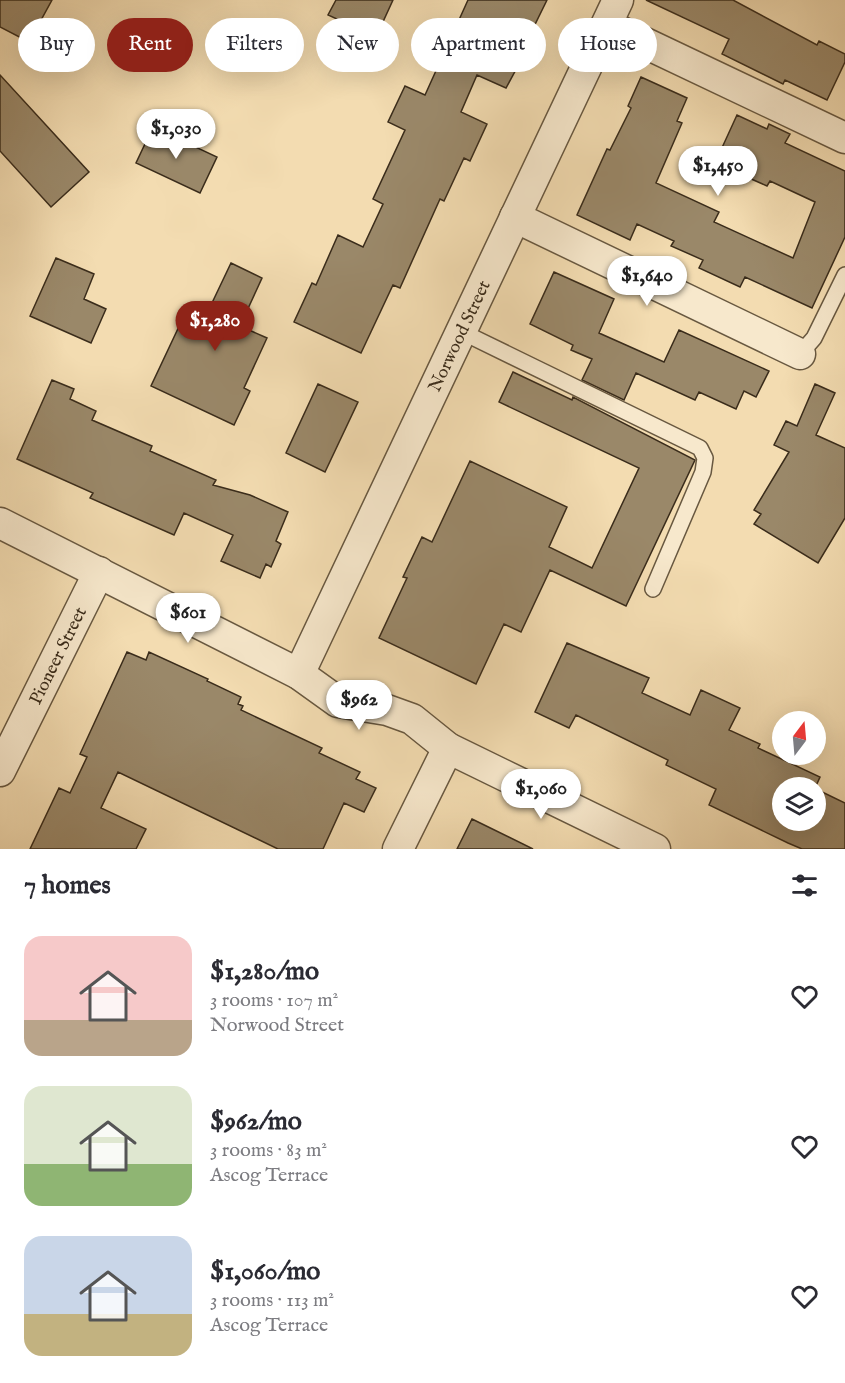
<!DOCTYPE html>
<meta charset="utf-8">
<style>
body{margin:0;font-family:"IM FELL English",serif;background:#f2f2f3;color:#2b2b33;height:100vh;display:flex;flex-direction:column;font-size:22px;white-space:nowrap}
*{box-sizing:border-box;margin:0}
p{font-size:20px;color:#7c7c81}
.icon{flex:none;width:33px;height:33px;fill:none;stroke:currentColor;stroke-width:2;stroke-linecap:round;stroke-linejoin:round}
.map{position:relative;height:849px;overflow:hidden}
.side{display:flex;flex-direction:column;background:#fff;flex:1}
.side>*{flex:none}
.guide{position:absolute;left:18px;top:18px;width:810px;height:54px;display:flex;gap:12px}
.needle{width:39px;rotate:16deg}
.fabs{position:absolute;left:772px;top:711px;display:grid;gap:12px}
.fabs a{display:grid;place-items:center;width:54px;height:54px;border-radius:50%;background:#fff;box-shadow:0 6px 24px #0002;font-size:30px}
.price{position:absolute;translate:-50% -51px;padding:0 14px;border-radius:21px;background:#fff;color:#222;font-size:20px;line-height:39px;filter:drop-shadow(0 2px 3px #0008)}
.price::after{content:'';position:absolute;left:50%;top:36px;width:18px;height:14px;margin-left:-9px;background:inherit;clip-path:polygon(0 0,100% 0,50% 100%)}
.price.active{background:#8f2418;color:#fff}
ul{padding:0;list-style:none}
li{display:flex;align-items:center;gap:18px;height:150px;padding:0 24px}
li span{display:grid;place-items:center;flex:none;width:168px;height:120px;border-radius:18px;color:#555}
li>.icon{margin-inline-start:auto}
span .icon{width:72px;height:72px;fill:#fffc;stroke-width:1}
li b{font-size:26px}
h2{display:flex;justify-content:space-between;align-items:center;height:72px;padding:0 24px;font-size:26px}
.tag{padding:0 21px;border-radius:27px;background:#fff;box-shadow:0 6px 24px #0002;font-size:21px;line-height:54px}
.tag.active{background:#8f2418;color:#fff}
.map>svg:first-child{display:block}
.building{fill:#9a8869;stroke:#3a2c1b;stroke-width:1.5}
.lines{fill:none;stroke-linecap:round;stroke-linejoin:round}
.lane-casing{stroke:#685840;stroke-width:18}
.street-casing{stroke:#685840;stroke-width:33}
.lane{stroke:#f7e8cc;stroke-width:15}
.street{stroke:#f7e8cc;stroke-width:30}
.labels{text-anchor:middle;stroke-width:6;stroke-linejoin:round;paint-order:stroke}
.street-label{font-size:18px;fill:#3a2c1b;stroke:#f7e8cc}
</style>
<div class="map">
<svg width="845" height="849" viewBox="0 0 845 849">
<rect width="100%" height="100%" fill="#f3dcb1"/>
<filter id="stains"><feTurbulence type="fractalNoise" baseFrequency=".00333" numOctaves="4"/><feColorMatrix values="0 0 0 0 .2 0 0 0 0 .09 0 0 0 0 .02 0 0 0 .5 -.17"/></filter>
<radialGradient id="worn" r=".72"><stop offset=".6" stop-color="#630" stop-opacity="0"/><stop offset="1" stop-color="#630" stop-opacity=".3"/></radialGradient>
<path class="building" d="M0,0H52L29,42L0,27Z
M336,0H393L376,37L328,15Z
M468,0H547L523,49L526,51L506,88L477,75L461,112L487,124L470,161L464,158L444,201L440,199L400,288L393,285L361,353L294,322L312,283L316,285L338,235L363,247L383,204L373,199L405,130L388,122L405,86L425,95Z
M646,0H733L817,45L819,41L845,54V62L827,100L785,80L783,84L722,54L729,39Z
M0,75L89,172L51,207L0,151Z
M641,77L687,98L677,121L682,123L656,183L719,212L714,222L793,258L815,202L770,181L767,186L715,163L737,115L767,129L769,124L790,134L785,143L845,171V237L812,308L745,277L740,287L699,268L703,260L671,246L674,241L637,224L630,240L577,215L607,149L610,150L631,108L628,106Z
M153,127L217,157L200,193L136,163Z
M56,258L94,274L84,299L106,309L91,343L30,316Z
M231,263L262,278L240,326L267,338L244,388L250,391L234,425L151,386L183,318L201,326Z
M554,272L614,299L599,333L664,362L679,330L769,371L756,397L744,391L736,409L699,392L695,400L636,373L624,400L582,380L592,359L571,350L573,345L530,324Z
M513,372L572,400L573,397L695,460L626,606L550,570L521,632L504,624L476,684L379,638L407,578L403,577L422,537L432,542L470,461L567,507L549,547L592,568L639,468L499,402Z
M52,380L74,389L70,399L96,411L92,420L152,446L150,451L216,480L213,485L250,495L288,512L276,541L281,544L271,567L266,564L260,578L221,561L233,535L184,513L174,535L90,498L93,493L17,459Z
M318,384L358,402L325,472L286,453Z
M815,384L835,393L816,435L845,448V518L818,563L754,524L761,514L754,510L789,452L774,445L786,421L797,426Z
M567,643L649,678L642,693L690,715L701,690L740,708L729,730L760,744L758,748L820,777L815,788H783V820H816V789L845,803V849H802L788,843L709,805L716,789L666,765L668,760L576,715L569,728L535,712Z
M127,652L146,660L149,652L208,679L207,681L241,697L238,704L243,706L241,710L322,748L319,753L360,772L356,779L376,788L364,812L344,803L323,849H278L118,772L101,808L146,829L136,849H30L59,788L70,793L87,757L80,754Z
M472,819L533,849H457Z"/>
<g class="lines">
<g class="lane-casing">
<path id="lane" d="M460,331L700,448L705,458L703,472L653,589
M800,354L814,338L845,275"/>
</g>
<g class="street-casing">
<g id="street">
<path d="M607,25L845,138"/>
<path d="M515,217L800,354"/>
<path d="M0,523L299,674L338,702L387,710L412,719L448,748L655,849"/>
<path id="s1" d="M299,674L618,0"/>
<path id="s2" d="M0,771L99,572"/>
<path d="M398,849L448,748"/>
</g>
</g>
<use href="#lane" class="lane"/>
<use href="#street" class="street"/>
</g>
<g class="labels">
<g class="street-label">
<text dy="6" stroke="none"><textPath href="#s1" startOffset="374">Norwood Street</textPath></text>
<text dy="6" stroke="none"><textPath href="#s2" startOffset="129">Pioneer Street</textPath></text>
</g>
</g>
<rect width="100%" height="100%" filter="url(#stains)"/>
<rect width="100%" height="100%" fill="url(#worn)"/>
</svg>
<div class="fabs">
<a><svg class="needle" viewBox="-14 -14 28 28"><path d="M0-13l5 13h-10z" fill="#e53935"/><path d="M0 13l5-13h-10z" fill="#7c7c81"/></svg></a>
<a><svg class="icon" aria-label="layers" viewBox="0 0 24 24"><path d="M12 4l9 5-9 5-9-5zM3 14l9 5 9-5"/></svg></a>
</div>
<b class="price" style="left:176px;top:160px">$1,030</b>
<b class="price" style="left:718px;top:197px">$1,450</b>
<b class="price" style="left:647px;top:307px">$1,640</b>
<b class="price active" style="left:215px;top:352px">$1,280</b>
<b class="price" style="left:188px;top:644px">$601</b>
<b class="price" style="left:359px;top:731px">$962</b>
<b class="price" style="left:541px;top:820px">$1,060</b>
<div class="guide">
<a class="tag">Buy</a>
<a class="tag active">Rent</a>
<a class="tag">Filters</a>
<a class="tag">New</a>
<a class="tag">Apartment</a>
<a class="tag">House</a>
</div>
</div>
<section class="side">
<h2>7 homes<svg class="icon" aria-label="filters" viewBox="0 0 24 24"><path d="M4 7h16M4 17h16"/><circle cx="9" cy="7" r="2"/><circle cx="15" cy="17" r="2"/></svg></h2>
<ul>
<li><span style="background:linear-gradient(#f6c9c9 70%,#b9a48a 0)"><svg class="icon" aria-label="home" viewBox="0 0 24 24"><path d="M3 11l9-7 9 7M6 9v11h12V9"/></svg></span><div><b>$1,280/mo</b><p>3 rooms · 107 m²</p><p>Norwood Street</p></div><svg class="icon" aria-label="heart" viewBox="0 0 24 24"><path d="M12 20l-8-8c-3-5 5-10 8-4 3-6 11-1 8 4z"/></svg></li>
<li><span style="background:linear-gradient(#dfe7d0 65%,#8fb573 0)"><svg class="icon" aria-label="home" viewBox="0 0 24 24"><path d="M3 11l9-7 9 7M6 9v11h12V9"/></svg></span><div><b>$962/mo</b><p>3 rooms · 83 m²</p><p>Ascog Terrace</p></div><svg class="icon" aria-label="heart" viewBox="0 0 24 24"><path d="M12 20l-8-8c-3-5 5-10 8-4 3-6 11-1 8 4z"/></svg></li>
<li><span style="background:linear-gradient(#c9d6e8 65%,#c2b280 0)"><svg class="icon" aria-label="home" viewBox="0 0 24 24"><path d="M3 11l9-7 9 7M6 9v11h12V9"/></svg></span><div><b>$1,060/mo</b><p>3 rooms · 113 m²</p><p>Ascog Terrace</p></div><svg class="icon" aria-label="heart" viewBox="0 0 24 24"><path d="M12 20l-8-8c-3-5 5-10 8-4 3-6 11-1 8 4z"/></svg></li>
</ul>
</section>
